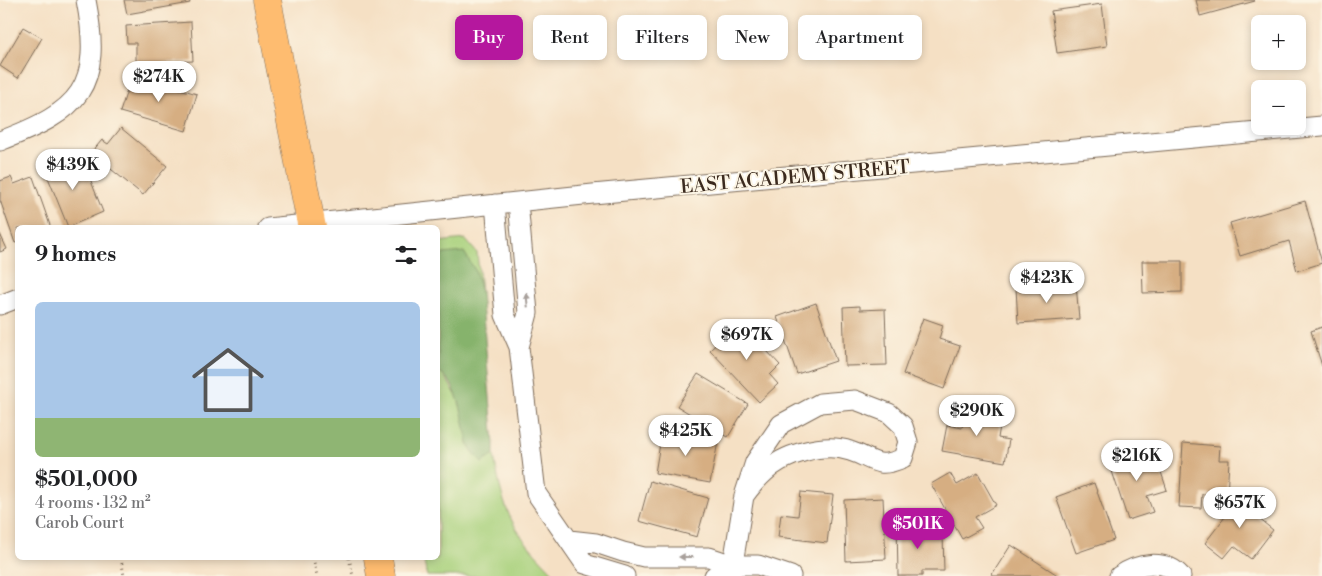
<!DOCTYPE html>
<meta charset="utf-8">
<style>
body{margin:0;font-family:"Libre Bodoni",serif;background:#f2f2f2;color:#202124;height:100vh;display:flex;flex-direction:column;font-size:19px;white-space:nowrap}
*{box-sizing:border-box;margin:0}
p{font-size:16px;color:#757577}
.icon{flex:none;width:28px;height:28px;fill:none;stroke:currentColor;stroke-width:2;stroke-linecap:round;stroke-linejoin:round}
.map{position:relative;flex:1;overflow:hidden}
.side{position:absolute;left:15px;top:225px;width:425px;height:335px;display:flex;flex-direction:column;background:#fff;border-radius:8px;box-shadow:0 2px 8px #0003}
.side>*{flex:none}
.guide{position:absolute;left:455px;top:15px;width:475px;height:45px;display:flex;gap:10px}
.tools{position:absolute;left:1251px;top:15px;display:grid;gap:10px}
.tools a{display:grid;place-items:center;width:55px;height:55px;border-radius:8px;background:#fff;box-shadow:0 2px 8px #0003;font-size:25px}
.price{position:absolute;translate:-50% -42px;padding:0 11px;border-radius:18px;background:#fff;color:#222;font-size:16px;line-height:32px;filter:drop-shadow(0 1px 2px #0008)}
.price::after{content:'';position:absolute;left:50%;top:30px;width:15px;height:11px;margin-left:-8px;background:inherit;clip-path:polygon(0 0,100% 0,50% 100%)}
.price.active{background:#b5179e;color:#fff}
ul{padding:0;list-style:none}
li{display:grid;align-content:center;gap:10px;height:265px;padding:0 20px}
li span{display:grid;place-items:center;height:155px;border-radius:8px;color:#555}
li>.icon{margin-inline-start:auto}
span .icon{width:90px;height:90px;fill:#fffc;stroke-width:1}
li b{font-size:21px}
h2{display:flex;justify-content:space-between;align-items:center;height:60px;padding:0 20px;font-size:21px}
.tag{padding:0 18px;border-radius:8px;background:#fff;box-shadow:0 2px 8px #0003;font-size:18px;line-height:45px}
.tag.active{background:#b5179e;color:#fff}
.map>svg:first-child{display:block}
.green{fill:#a9d17d;stroke:#727e4e}
.forest{fill:#86b36c;stroke:#606e45}
.building{fill:#d6ae82}
.lines{fill:none;stroke-linecap:round;stroke-linejoin:round}
.minor-casing{stroke:#7c6a58;stroke-width:21}
.highway-casing{stroke:#7c6a58;stroke-width:29}
.path{stroke:#7c6a58;stroke-width:3;stroke-dasharray:1 4;stroke-linecap:butt}
.minor{stroke:#fff;stroke-width:19}
.highway{stroke:#febc70;stroke-width:28}
.oneway{fill:#a79f9a}
.labels{text-anchor:middle;stroke-width:4;stroke-linejoin:round;paint-order:stroke}
.street-label{font-size:19px;fill:#3b2a1e;stroke:#fcf5e5}
</style>
<div class="map">
<svg width="1322" height="576" viewBox="0 0 1322 576">
<rect width="100%" height="100%" fill="#fcf5e5"/>
<filter id="ink" filterUnits="userSpaceOnUse"><feTurbulence type="fractalNoise" baseFrequency=".02" numOctaves="2"/><feDisplacementMap in="SourceGraphic" scale="10" xChannelSelector="R" yChannelSelector="G"/><feConvolveMatrix kernelMatrix="1 2 1 2 8 2 1 2 1" color-interpolation-filters="sRGB"/></filter>
<filter id="wash" filterUnits="userSpaceOnUse"><feTurbulence type="fractalNoise" baseFrequency=".0096" numOctaves="4" result="noise"/><feDisplacementMap in="SourceGraphic" scale="20" xChannelSelector="R" yChannelSelector="G"/><feGaussianBlur stdDeviation="1.12" result="paint"/><feColorMatrix in="noise" values="0 0 0 0 0 0 0 0 0 0 0 0 0 0 0 0 0 1.4 0 .05"/><feComposite in="paint" operator="in"/></filter>
<g filter="url(#wash)">
<rect width="100%" height="100%" fill="#f5e0c4"/>
<path class="green" d="M465,239L477,253L481,292L475,270L438,264V242Z
M438,371L443,374L458,398L466,424L469,445L482,462L494,455C504,517 513,532 557,576H427L423,558H438Z"/>
<path class="forest" d="M464,252L475,270L481,292L494,444V455L482,463C478,457 470,450 468,443C463,421 460,383 438,371V264L443,254Z"/>
<g id="blocks">
<path class="building" d="M124,0H189L190,3L127,14Z
M1196,0H1254L1255,1L1200,16Z
M1102,4L1107,46L1057,53L1051,11Z
M191,22L193,61L136,64V43H127L126,26Z
M23,27L42,38L18,78L0,66Z
M132,75L197,94L186,131L120,112Z
M121,128L167,166L143,195L91,153L102,140L108,144Z
M60,158L63,165L82,158L103,212L68,227L43,165Z
M11,177L14,184L33,177L51,228H18V242L15,243L0,200V181Z
M1305,201L1322,263L1297,271L1289,241L1240,256L1230,223Z
M0,234L7,249L0,252Z
M1142,261H1182V292L1143,293Z
M1076,284L1079,319L1018,323L1016,288Z
M816,303L836,361L797,374L777,317Z
M860,306V310L885,309L887,365L845,366L843,307Z
M923,318L943,325L939,339L960,346L944,389L903,374Z
M740,322L780,365L770,375L778,384L759,402L710,350Z
M1322,327V366L1311,331Z
M698,374L748,404L728,437L677,406Z
M965,408L1002,414L998,438L1009,440L1005,462L942,451L947,425L962,428Z
M662,432L718,442L710,483L655,473Z
M1183,443L1220,446L1219,460H1229L1227,496L1202,494L1201,508L1179,507Z
M1130,451L1133,461L1155,454L1167,490L1147,496L1153,512L1128,520L1108,459Z
M950,473L957,485L978,473L996,505L975,517L982,528L962,539L931,484Z
M650,481L708,498L697,537L639,521Z
M1094,483L1114,540L1076,553L1056,497Z
M801,492L833,495L827,543L778,537L781,514L798,516Z
M1244,492L1262,505L1254,515L1273,530L1251,559L1234,546L1224,558L1205,543Z
M883,498L886,559L846,561L844,500Z
M922,520V535H943L944,571H922V576H898L897,521Z
M1011,545L1059,576H991Z"/>
</g>
</g>
<g filter="url(#ink)">
<use href="#blocks" fill-opacity="0" stroke="#7c6a58" stroke-width="1"/>
<g class="lines">
<g class="minor-casing">
<path id="minor" d="M0,141C80,111 103,88 86,0
M518,202L528,313L519,347
M495,204L505,315L519,347L536,493L585,564L625,576
M268,228L593,194L1322,126
M0,305L18,298
M569,540L596,543L623,552L644,557H709L733,565H758L791,576
M714,576L733,565
M731,576L744,496L755,462L781,424L820,403L855,400L889,413L903,426L908,442L903,458C876,470 875,459 850,451C824,442 783,454 764,473C756,480 750,488 744,496
M1119,576C1137,563 1165,558 1181,576"/>
</g>
<g class="highway-casing">
<path id="highway" d="M267,0L312,228
M378,558L381,576"/>
</g>
<path class="path" d="M121,558L124,576
M313,558L317,576
M349,558L353,576"/>
<use href="#minor" class="minor"/>
<use href="#highway" class="highway"/>
</g>
<defs><path id="oneway-solid" d="M-6-.8H1V-3.2L6.5 0L1 3.2V.8H-6Z" transform="scale(1.25)"/></defs>
<g class="oneway">
<use href="#oneway-solid" transform="translate(527 300) rotate(-96)"/>
<use href="#oneway-solid" transform="translate(686 557) rotate(-180)"/>
</g>
</g>
<g class="labels">
<g class="street-label">
<text transform="translate(795 176) rotate(-5)" y="7">EAST ACADEMY STREET</text>
</g>
</g>
</svg>
<div class="tools">
<a>+</a>
<a>−</a>
</div>
<b class="price" style="left:159px;top:103px">$274K</b>
<b class="price" style="left:73px;top:191px">$439K</b>
<b class="price" style="left:1047px;top:304px">$423K</b>
<b class="price" style="left:747px;top:361px">$697K</b>
<b class="price" style="left:977px;top:437px">$290K</b>
<b class="price" style="left:686px;top:457px">$425K</b>
<b class="price" style="left:1137px;top:482px">$216K</b>
<b class="price" style="left:1240px;top:529px">$657K</b>
<b class="price active" style="left:918px;top:550px">$501K</b>
<div class="guide">
<a class="tag active">Buy</a>
<a class="tag">Rent</a>
<a class="tag">Filters</a>
<a class="tag">New</a>
<a class="tag">Apartment</a>
</div>
<section class="side">
<h2>9 homes<svg class="icon" aria-label="filters" viewBox="0 0 24 24"><path d="M4 7h16M4 17h16"/><circle cx="9" cy="7" r="2"/><circle cx="15" cy="17" r="2"/></svg></h2>
<ul>
<li><span style="background:linear-gradient(#a9c7e8 75%,#8fb573 0)"><svg class="icon" aria-label="home" viewBox="0 0 24 24"><path d="M3 11l9-7 9 7M6 9v11h12V9"/></svg></span><div><b>$501,000</b><p>4 rooms · 132 m²</p><p>Carob Court</p></div></li>
</ul>
</section>
</div>
